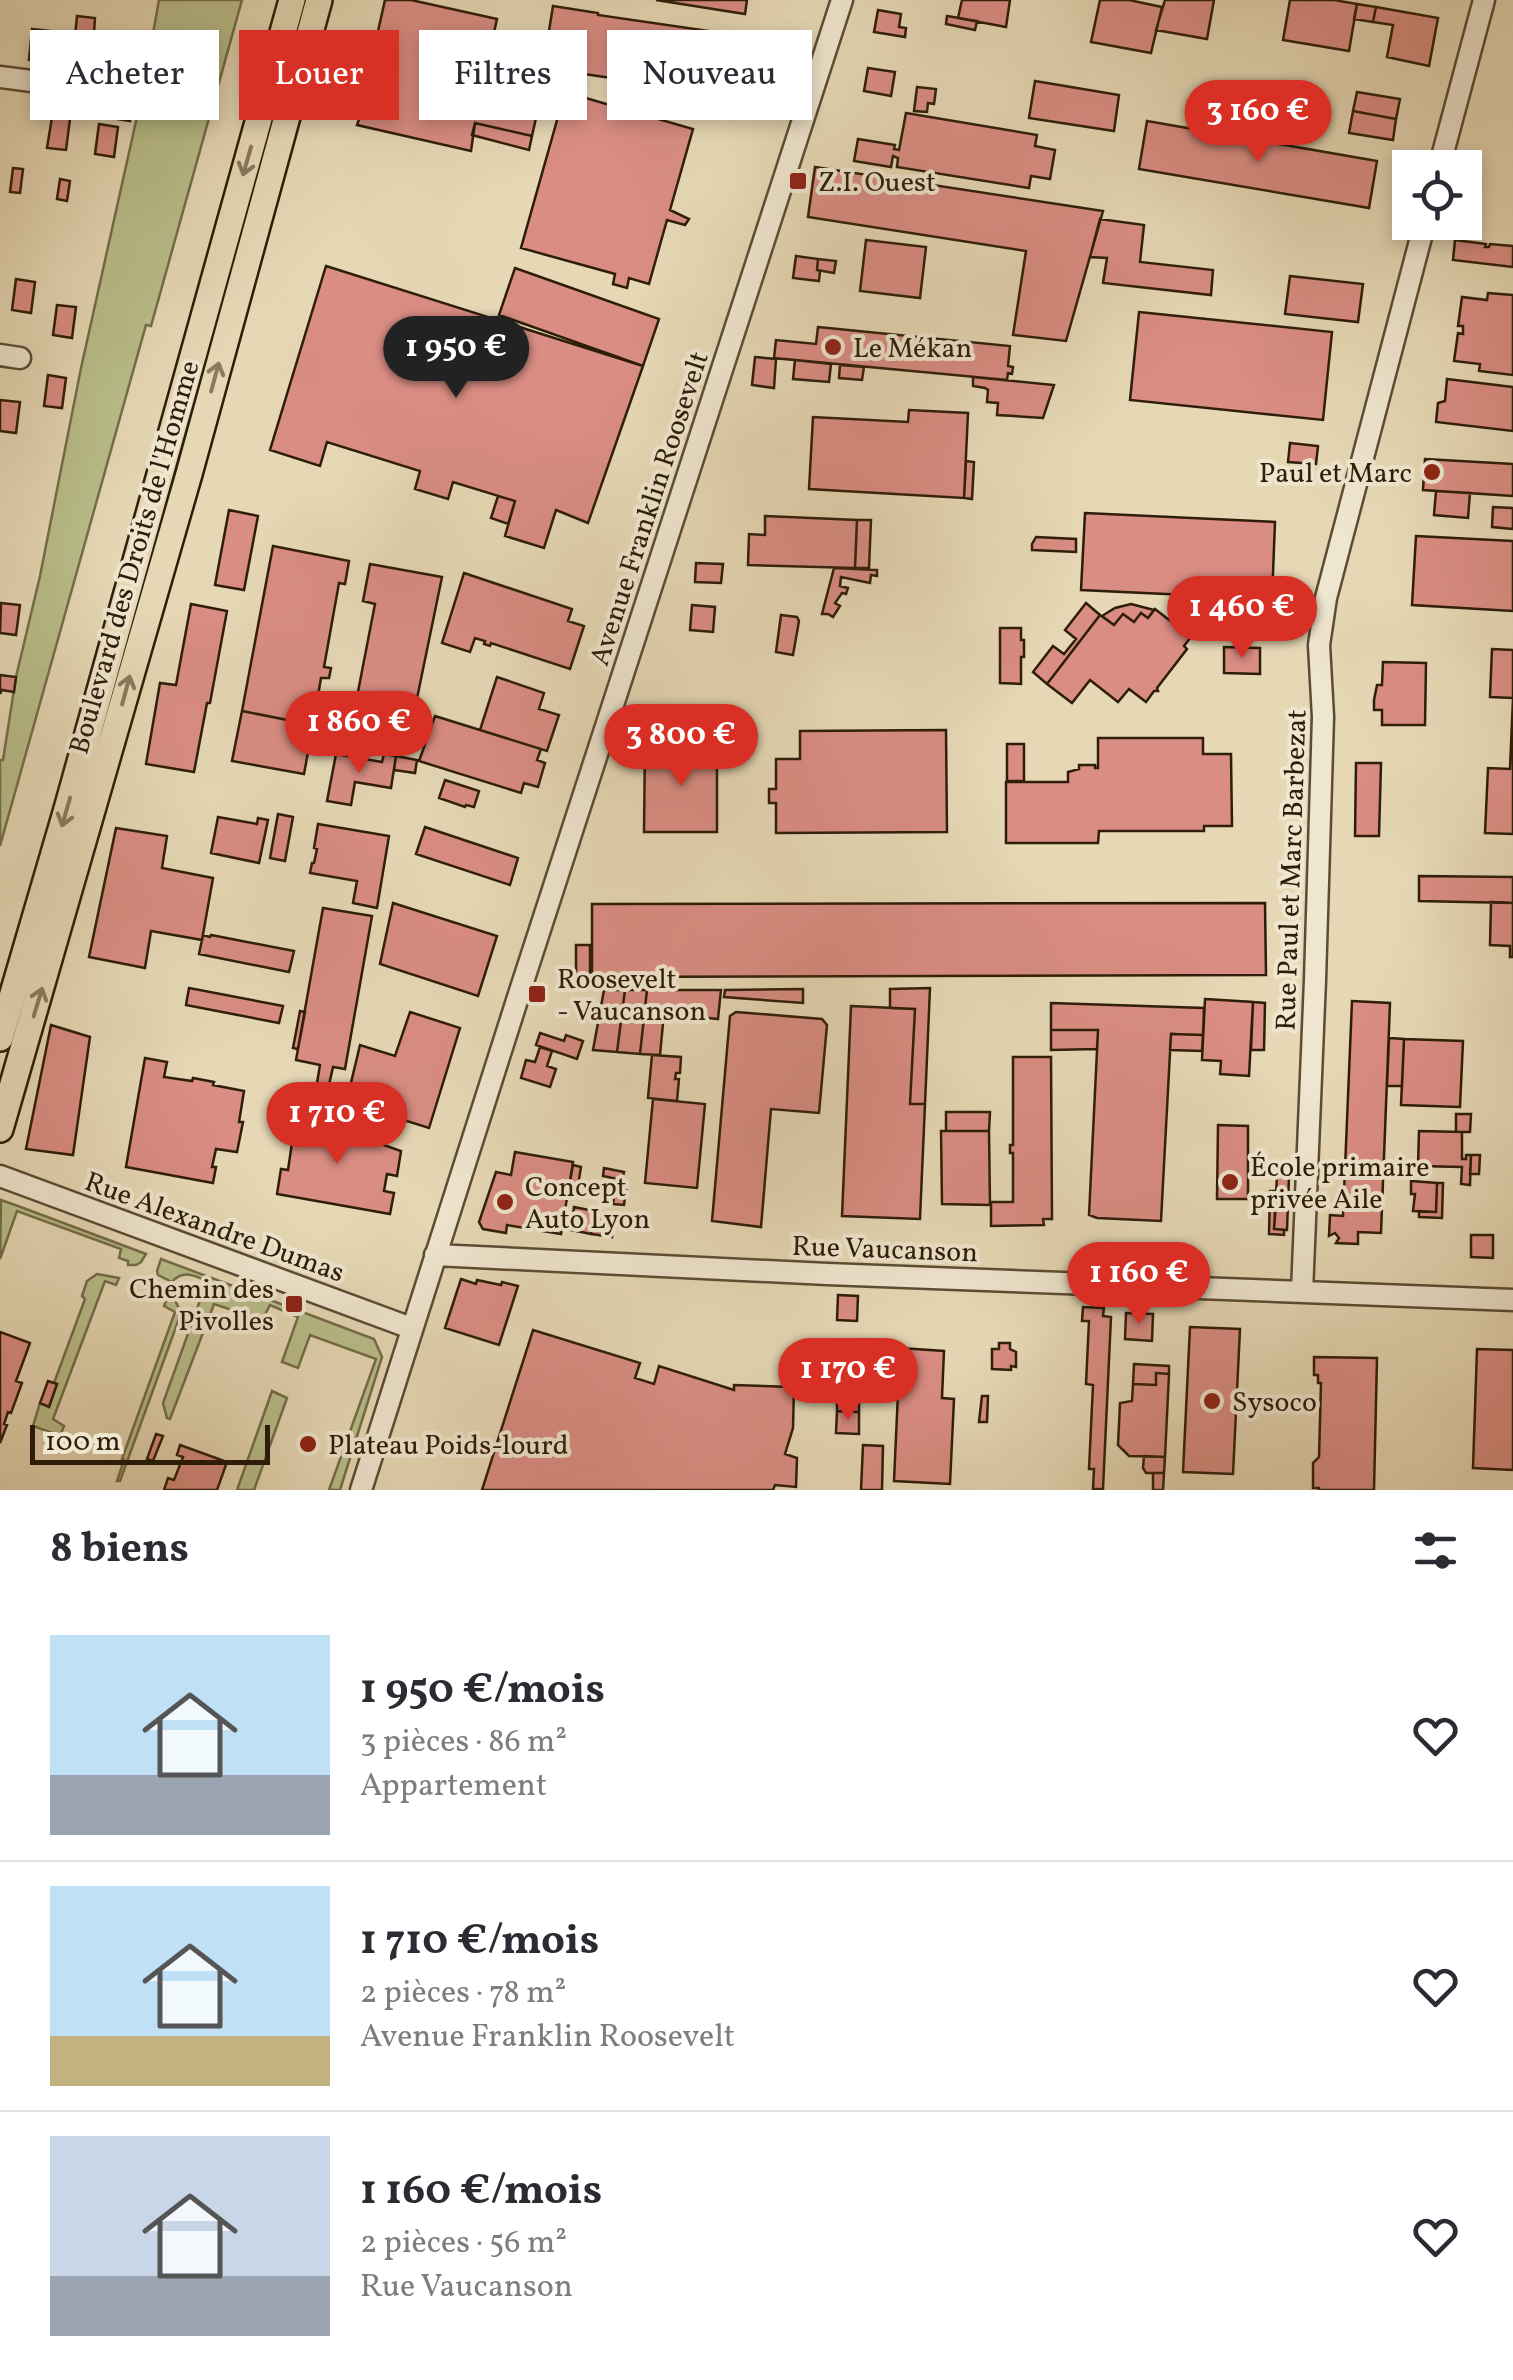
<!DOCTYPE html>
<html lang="fr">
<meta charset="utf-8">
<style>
body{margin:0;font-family:Vollkorn,serif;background:#f7f7f7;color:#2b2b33;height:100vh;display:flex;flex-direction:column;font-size:38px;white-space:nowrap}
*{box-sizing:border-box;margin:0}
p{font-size:32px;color:#7c7c81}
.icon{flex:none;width:55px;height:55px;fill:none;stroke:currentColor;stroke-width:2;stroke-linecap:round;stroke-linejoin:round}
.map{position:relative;height:1490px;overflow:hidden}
.side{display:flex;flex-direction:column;background:#fff;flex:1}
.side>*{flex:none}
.banner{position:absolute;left:30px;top:30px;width:1000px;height:90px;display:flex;gap:20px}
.controls{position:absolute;left:1392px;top:150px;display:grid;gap:20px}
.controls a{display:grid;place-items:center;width:90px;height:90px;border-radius:0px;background:#fff;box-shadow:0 5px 15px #0003;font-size:50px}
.scale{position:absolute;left:30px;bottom:25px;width:240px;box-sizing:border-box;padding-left:10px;border:5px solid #2e1d09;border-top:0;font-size:28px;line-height:35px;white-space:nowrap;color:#2e1d09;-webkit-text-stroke:8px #efe6cf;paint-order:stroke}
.price{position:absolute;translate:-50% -85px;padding:0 22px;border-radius:35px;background:#d93025;color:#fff;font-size:32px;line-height:65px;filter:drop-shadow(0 2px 5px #0008)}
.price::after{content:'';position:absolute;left:50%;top:60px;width:30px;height:22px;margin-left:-15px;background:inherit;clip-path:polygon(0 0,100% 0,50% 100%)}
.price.selected{background:#222;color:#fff}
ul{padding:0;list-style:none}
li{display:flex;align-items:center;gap:30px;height:250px;padding:0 50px}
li+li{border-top:2px solid #e1e1e2}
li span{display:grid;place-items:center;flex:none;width:280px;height:200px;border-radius:0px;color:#555}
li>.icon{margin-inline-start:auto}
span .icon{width:120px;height:120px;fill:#fffc;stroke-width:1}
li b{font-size:42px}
h2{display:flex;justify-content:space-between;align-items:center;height:120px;padding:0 50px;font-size:42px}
.pill{padding:0 35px;border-radius:0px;background:#fff;box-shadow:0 5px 15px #0003;font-size:35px;line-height:90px}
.pill.selected{background:#d93025;color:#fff}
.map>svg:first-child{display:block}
.green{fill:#b9be8b;stroke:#746e4a;stroke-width:2.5}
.building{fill:#da8d83;stroke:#2e1d09;stroke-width:2.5}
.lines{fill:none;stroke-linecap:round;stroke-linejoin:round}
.minor-casing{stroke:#5c4c34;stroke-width:25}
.major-casing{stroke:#2e1d09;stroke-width:30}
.minor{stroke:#efe6cf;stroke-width:20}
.major{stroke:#e6d8b5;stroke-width:25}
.oneway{stroke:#8a7a5f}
.poi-dot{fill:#8f2418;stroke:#efe6cf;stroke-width:4}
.labels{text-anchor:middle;stroke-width:8;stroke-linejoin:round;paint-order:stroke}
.poi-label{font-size:28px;fill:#2e1d09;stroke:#efe6cf;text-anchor:start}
.street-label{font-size:28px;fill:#2e1d09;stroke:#efe6cf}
</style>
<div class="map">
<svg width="1513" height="1490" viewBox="0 0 1513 1490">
<rect width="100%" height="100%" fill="#e6d8b5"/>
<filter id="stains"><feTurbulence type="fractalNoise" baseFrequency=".002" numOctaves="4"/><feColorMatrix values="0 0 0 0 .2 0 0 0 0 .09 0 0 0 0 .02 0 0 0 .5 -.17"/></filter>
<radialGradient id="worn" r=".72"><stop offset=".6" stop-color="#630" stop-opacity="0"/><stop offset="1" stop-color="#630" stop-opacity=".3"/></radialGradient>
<path class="green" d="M159,0H242L151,326L146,325L0,846V760H3L16,677L40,576L81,368L143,90Z
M1,1200L18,1206L146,1254L141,1262L136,1265H128V1261L119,1258L121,1249L17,1211L0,1259Z
M161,1259L374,1339L382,1357L340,1490H329L376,1359L310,1335L298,1368L282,1362L298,1317L270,1305L262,1320L214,1304L170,1419L167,1418L163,1403L207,1281C195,1276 183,1269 172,1282L158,1275L157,1271Z
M97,1274L119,1278L116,1285L105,1281L53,1419L64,1426L60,1436L33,1426L40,1403L49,1406L57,1384L54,1383L85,1299L82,1296L87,1281Z
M168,1297L175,1300L181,1313L120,1481H117L124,1460L122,1459L175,1312L164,1306Z
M272,1391L287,1398L254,1490H237Z"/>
<path class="building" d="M385,0H411L497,19L483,82L541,95L532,136L475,123L471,151L357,125L366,99L363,98Z
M656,0H747L745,14Z
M962,0H1010L1006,27L958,18Z
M1100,0H1129L1162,7L1151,53L1091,42Z
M1165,0H1214L1207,39L1156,30Z
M1290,0H1334L1357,4L1349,51L1283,40Z
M1357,4L1376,7L1373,22L1354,19Z
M553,6L598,13V15L743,36L734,96L543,68Z
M1376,7L1438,18L1429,66L1387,57L1393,25L1373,22Z
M878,10L901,14L899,27L906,28L905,37L874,32Z
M77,16L95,18L93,47L74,45Z
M947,16L977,21L975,30L946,24Z
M32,29L51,31L47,62L29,60Z
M117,50L135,52L132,82L113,80Z
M868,68L895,72L891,96L864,91Z
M1035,81L1119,95L1114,131L1029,118Z
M917,87L936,89L934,104L928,103L927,112L914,111Z
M565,92L693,129L670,210L689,219L685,225L667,220L649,284L629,278L627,288L613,284L615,274L521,248Z
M1357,92L1400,99L1396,119L1353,111Z
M120,96L133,98L130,121L117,119Z
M1353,111L1396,119L1393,140L1349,133Z
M906,113L1037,135L1035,146L1055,150L1050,179L1031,176L1029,188L897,167L898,158L893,156L891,167L854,161L858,139L895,145L894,149L899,150Z
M52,117L70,119L66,150L47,148Z
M1147,121L1377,161L1369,208L1139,169Z
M475,123L532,136L529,150L472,135Z
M99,124L118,127L114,157L95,154Z
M815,167L1103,211L1066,341L1013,335L1026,251L808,217Z
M13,168L23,169L20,193L10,192Z
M60,179L70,181L67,201L57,199Z
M1100,219L1144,225L1140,262L1213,270L1211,295L1103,283L1107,258L1090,257Z
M866,240L926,247L920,298L860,291Z
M1455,240L1486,244L1485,247H1489L1490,244L1513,246V267L1453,260Z
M796,256L818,259L817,270L820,271L819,281L793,278Z
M818,259L836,261L834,273L817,270Z
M326,266L643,366L588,523L556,510L544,548L505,536L515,501L453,482L448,499L415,489L420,471L327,442L320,466L270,450Z
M515,268L659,319L643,366L499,315Z
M1290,276L1363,284L1358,322L1285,314Z
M16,279L35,282L31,313L12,310Z
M1488,293L1513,295V375L1479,371L1480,364L1454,361L1458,333L1463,334V326H1458L1462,297L1487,300Z
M57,305L76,307L72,338L53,335Z
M1139,312L1332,332L1323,420L1130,400Z
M818,327L1010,346L1008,366L1013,367L1012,374L1008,373L1007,380L774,358L776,340L816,344Z
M755,357L776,359L774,388L752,385Z
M795,360L831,364L829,382L793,379Z
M840,365L864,367L862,380L839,378Z
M48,375L66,378L62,408L44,406Z
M973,377L1054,385L1043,418L997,415L998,403L987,402L988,390L985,388L973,386Z
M1447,379L1513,387V431L1436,422L1438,403L1445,401Z
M0,400L20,402L16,433L0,431Z
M909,410L968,413L964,498L809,489L813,417L908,422Z
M1290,443L1318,446L1316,464L1288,462Z
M1425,459L1513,464V496L1423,490Z
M966,461L974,462L972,499L964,498Z
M1436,491L1470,493L1468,518L1434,515Z
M498,496L515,501L508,524L491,518Z
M1493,507L1513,508V529L1492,527Z
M229,510L258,516L244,590L215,585Z
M1085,513L1275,522L1272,599L1081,590Z
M765,516L857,520L855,568L748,565L749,534L765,535Z
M857,520H871L869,568H855Z
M1416,536L1513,541V611L1412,605Z
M1036,537L1076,539V552L1032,550V544Z
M273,546L349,561L345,584L339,583L324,667L331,668L329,678H321L313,725L242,711Z
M696,563L723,564L721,583L695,582Z
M370,564L442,577L408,742L336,729L342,699L356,702L375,604L363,601Z
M834,568L877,570V576L871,575L870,583L841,577L840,586L848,588L846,594L842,593L835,603L840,606L833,617L828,614H822Z
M464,573L572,609L568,621L584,626L570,669L491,643L490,646L484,644L485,641L475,638L470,652L442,643Z
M1,603L20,605L16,635L0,633Z
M1086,603L1100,615L1047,684L1033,672L1053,646L1064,654L1076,639L1065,630Z
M191,604L227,611L210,703H207L194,772L146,764L160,683L176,685Z
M1131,604L1154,610L1148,618L1141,613L1134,622L1123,614L1114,625L1102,616L1115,608Z
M692,605L715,607L713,632L690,630Z
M1155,609L1191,637L1184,646L1187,649L1157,688L1158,691H1154L1146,702L1129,689L1118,702L1090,680L1072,703L1047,684L1100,615L1114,625L1123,614L1134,622L1141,613L1148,618Z
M781,615L797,617L799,621L793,655L776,652Z
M1000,628H1021V640H1024V657H1021V684L1000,683Z
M1224,647L1260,648V674L1224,673Z
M1492,649L1513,650V834L1485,833L1488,768L1510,769L1513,698L1490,697Z
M1383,662L1426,663L1425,725H1382V710H1374V700L1377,685H1382Z
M0,675L16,677L14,692L2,690L0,694Z
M497,677L544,693L539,709L559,715L547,751L480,730Z
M242,711L313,725L304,774L232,761Z
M435,716L541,749L537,760L545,763L538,787L524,783L521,793L419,761Z
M946,730L947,832L776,833V803H769V789H776V759H800V731Z
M1098,738H1203V754H1231L1232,826H1204V831H1099L1098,843H1006V782H1068V772L1079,769V765H1095V768H1098Z
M1007,744H1024V781H1007Z
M645,745H717V832H644Z
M336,754L382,762L384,754L396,756L391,788L355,782L351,805L327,801Z
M396,756L417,760L415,773L394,770Z
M1356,763H1381L1379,836H1355Z
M445,780L479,791L474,807L466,805L465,807L439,798Z
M278,814L293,817L285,861L270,858Z
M218,817L257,824L258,818L268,820L259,863L211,853Z
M318,824L389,836L377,908L353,903L357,881L310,873L312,863H314L317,849L314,848Z
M425,827L518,858L510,885L416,854Z
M116,828L167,836L162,868L213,878L202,940L151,931L145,968L89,957Z
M1419,876L1513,877V903L1419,901Z
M1491,902L1513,903V957H1510V946L1490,945Z
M393,903L497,936L478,996L380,964Z
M1265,903L1266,975L592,977V904Z
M323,908L372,916L345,1069L333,1067L329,1085L317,1083L320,1065L296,1060Z
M203,935L210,937L211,935L294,951L289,972L199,954Z
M576,945H590V976H576Z
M189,988L283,1006L279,1023L186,1005Z
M930,988L925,1104H910L915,1009L890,1008V989Z
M803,989V1003L724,997L725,990Z
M604,990H625L617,1052L593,1050Z
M625,990H647L640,1054L617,1052Z
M647,990H721L718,1019L664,1013L660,1055L640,1054Z
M1205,999L1253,1002L1249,1076L1220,1074L1221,1061L1202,1060Z
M1352,1001L1390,1003L1381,1233L1358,1232V1244L1336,1243L1339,1238L1335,1233L1329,1236L1330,1215L1343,1216Z
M1253,1002L1265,1003L1264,1050H1251Z
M1051,1003L1204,1008L1203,1035L1171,1034L1161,1221L1097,1218L1089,1215L1098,1030H1051Z
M851,1006L915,1009L910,1104H925L920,1219L842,1216Z
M300,1011L305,1012L298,1049L293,1048Z
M410,1012L460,1028L429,1128L391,1116L388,1124L376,1120L374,1123L344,1112L360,1045L395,1056Z
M736,1012L822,1019L827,1025L819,1113L771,1109L761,1227L712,1221L730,1016Z
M51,1025L90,1037L73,1155L26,1149Z
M1051,1030H1098L1097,1049L1051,1050Z
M540,1033L564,1041L566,1035L583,1041L577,1059L536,1045Z
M1171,1034L1203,1035L1202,1051L1170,1050Z
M1389,1038L1404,1039L1402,1086H1387Z
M1404,1039L1463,1041L1460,1107L1401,1105Z
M540,1047L552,1051L547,1066L556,1069L550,1087L521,1078L526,1060L535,1062Z
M652,1055L681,1057L680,1073H676L675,1079H679L677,1101L648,1098Z
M1013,1057H1051L1052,1219H1043L1044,1225L991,1226V1202H1013V1153H1010V1145H1013Z
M145,1058L167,1062L164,1077L192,1081L193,1078L214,1082L213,1085L244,1091L239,1122H243L237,1152L216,1149L212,1167H216L213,1183L126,1167Z
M653,1099L705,1104L697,1188L645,1183Z
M291,1112L401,1151L397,1176L387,1174L384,1191L394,1193L390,1214L277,1194L281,1169L288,1170L292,1143L286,1141Z
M946,1112H990L989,1131H946Z
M1456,1114H1471L1470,1132H1456Z
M1218,1125L1248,1126V1199H1217Z
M941,1131H989L990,1205L942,1204Z
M1419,1131L1462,1132V1159H1466V1155H1471L1470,1185L1461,1184L1462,1167L1418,1166Z
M515,1152L573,1162L561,1234L507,1225L506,1233L483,1229L479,1222L496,1172L511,1175Z
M1471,1155H1480L1479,1174H1470Z
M573,1165L581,1167L576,1198L567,1197Z
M604,1168L624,1172L622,1180L603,1176Z
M1277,1176L1289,1177L1287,1230L1274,1229Z
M1411,1181L1437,1183L1436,1212L1413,1211L1415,1194H1411Z
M1437,1183H1443L1442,1218L1419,1217V1211L1436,1212Z
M615,1188L626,1190L624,1205L613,1204Z
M1270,1191H1277L1274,1229L1284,1230V1235L1269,1234Z
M574,1207L594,1211L591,1234L571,1230Z
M594,1211L615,1214L612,1237L591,1234Z
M1471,1235H1493V1258L1471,1257Z
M461,1279L476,1284L477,1280L501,1285L502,1282L518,1286L499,1345L445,1328Z
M838,1295L858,1296L857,1321L837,1320Z
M1083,1307L1104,1308L1103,1316L1111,1317L1103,1489H1093L1094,1469H1089L1093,1385L1086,1384L1089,1321H1082Z
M1126,1313L1153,1314L1152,1341L1125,1339Z
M1190,1327L1240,1329L1233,1474L1183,1472Z
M533,1330L640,1363L635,1378L654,1384L659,1366L734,1390V1385L794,1387L793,1428L785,1454L797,1458L796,1487L775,1485L773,1490H482Z
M0,1332L30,1343L16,1381L22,1383L11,1413L8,1412L4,1424L7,1425L0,1443Z
M999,1343H1010V1349L1016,1352V1367L1011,1366V1370L992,1369V1349H999Z
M900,1348L944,1351L942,1398L954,1399L950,1484L894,1481Z
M1477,1349L1513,1350V1470L1473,1468Z
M1314,1357L1377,1358L1374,1490H1319V1488H1313V1463L1319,1457L1321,1383H1318V1375H1314Z
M882,1360H887L886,1390L867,1387V1364H882Z
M1134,1364L1169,1366V1374L1156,1373V1385L1133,1384Z
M1156,1373L1169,1374L1165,1457L1129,1456L1118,1445L1120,1403L1132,1401L1133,1384L1156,1385Z
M48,1381L57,1384L49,1407L40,1403Z
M837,1389H865V1393H859V1412L837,1411Z
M982,1396H988L987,1422H979Z
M837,1411L859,1412V1434L836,1433Z
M156,1434L163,1436L153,1461L147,1459Z
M180,1445L227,1462L217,1490H164L168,1478L174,1480L183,1457L177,1455Z
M863,1445L883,1446L882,1490H861Z
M1144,1456L1165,1457L1164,1473H1146L1143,1468Z
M1153,1473H1164L1163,1490H1153Z"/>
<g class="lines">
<g class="minor-casing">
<path id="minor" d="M0,77L93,89
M1439,168L1484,0
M0,355L20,358
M0,1176L411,1328
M435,1255L827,1274L1513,1300
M1302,1292L1315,980L1323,717L1319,645L1326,598L1425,222
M361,1490L520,991L842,0"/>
</g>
<g class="major-casing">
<path id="major" d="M0,1038L67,809L292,0
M0,1129L189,474L319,0"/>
</g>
<use href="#minor" class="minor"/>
<use href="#major" class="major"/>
</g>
<defs><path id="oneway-shaft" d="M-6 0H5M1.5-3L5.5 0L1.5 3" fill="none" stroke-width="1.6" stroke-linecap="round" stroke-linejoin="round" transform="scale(2.5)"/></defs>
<g class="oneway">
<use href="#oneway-shaft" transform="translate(247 161) rotate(106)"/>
<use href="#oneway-shaft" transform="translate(215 377) rotate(-75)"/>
<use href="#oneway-shaft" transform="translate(126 690) rotate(-75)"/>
<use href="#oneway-shaft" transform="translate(66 812) rotate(106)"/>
<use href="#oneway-shaft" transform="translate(38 1002) rotate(-73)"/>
</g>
<g class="poi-dot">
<rect x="788" y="171" width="20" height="20" rx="5"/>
<circle cx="833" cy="347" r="10"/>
<circle cx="1432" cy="472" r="10"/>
<rect x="527" y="984" width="20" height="20" rx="5"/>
<circle cx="1230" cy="1182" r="10"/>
<circle cx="505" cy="1202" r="10"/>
<rect x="284" y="1294" width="20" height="20" rx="5"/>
<circle cx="1212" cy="1401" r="10"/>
<circle cx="308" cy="1444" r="10"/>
</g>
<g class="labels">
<g class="poi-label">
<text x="818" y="191">Z.I. Ouest</text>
<text x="853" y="357">Le Mékan</text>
<text x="1412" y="482" text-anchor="end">Paul et Marc</text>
<text x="557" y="988">Roosevelt<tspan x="557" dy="32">- Vaucanson</tspan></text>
<text x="1250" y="1176">École primaire<tspan x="1250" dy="32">privée Aile</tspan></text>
<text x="525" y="1196">Concept<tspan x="525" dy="32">Auto Lyon</tspan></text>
<text x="274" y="1298" text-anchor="end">Chemin des<tspan x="274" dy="32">Pivolles</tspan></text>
<text x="1232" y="1411">Sysoco</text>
<text x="328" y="1454">Plateau Poids-lourd</text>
</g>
<g class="street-label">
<text transform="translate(648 508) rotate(-72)" y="10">Avenue Franklin Roosevelt</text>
<text transform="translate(133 557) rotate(-74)" y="10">Boulevard des Droits de l'Homme</text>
<text transform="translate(1290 870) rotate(-88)" y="10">Rue Paul et Marc Barbezat</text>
<text transform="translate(215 1226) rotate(20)" y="10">Rue Alexandre Dumas</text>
<text transform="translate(885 1248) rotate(2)" y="10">Rue Vaucanson</text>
</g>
</g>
<rect width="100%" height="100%" filter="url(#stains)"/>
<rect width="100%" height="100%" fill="url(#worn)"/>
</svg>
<div class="controls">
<a><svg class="icon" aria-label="locate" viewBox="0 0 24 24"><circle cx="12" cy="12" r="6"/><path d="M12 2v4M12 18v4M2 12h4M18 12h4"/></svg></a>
</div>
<div class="scale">100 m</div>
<b class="price" style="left:1258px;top:165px">3 160 €</b>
<b class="price selected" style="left:456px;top:401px">1 950 €</b>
<b class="price" style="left:1242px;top:661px">1 460 €</b>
<b class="price" style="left:359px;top:776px">1 860 €</b>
<b class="price" style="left:681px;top:789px">3 800 €</b>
<b class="price" style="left:337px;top:1167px">1 710 €</b>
<b class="price" style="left:1139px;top:1327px">1 160 €</b>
<b class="price" style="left:848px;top:1423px">1 170 €</b>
<div class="banner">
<a class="pill">Acheter</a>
<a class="pill selected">Louer</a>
<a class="pill">Filtres</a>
<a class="pill">Nouveau</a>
</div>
</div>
<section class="side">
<h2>8 biens<svg class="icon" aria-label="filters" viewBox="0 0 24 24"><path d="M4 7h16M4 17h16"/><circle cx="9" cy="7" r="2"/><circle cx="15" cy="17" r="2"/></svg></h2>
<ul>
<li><span style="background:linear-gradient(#bfe0f5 70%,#9aa5b1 0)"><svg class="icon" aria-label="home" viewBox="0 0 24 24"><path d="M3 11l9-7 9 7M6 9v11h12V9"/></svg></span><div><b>1 950 €/mois</b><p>3 pièces · 86 m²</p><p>Appartement</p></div><svg class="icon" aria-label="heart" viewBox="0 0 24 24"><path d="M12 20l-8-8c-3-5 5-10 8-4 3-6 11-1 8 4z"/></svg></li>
<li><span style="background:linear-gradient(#bfe0f5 75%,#c2b280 0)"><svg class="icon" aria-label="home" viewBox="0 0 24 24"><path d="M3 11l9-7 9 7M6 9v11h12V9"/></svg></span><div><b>1 710 €/mois</b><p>2 pièces · 78 m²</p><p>Avenue Franklin Roosevelt</p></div><svg class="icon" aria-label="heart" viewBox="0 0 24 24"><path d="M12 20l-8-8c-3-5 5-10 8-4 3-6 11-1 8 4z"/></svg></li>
<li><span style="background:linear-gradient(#c9d6e8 70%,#9aa5b1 0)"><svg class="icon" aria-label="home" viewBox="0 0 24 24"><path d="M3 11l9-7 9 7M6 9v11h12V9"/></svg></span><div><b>1 160 €/mois</b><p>2 pièces · 56 m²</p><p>Rue Vaucanson</p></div><svg class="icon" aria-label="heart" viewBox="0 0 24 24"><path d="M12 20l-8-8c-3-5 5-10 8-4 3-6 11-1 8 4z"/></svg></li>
</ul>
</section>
